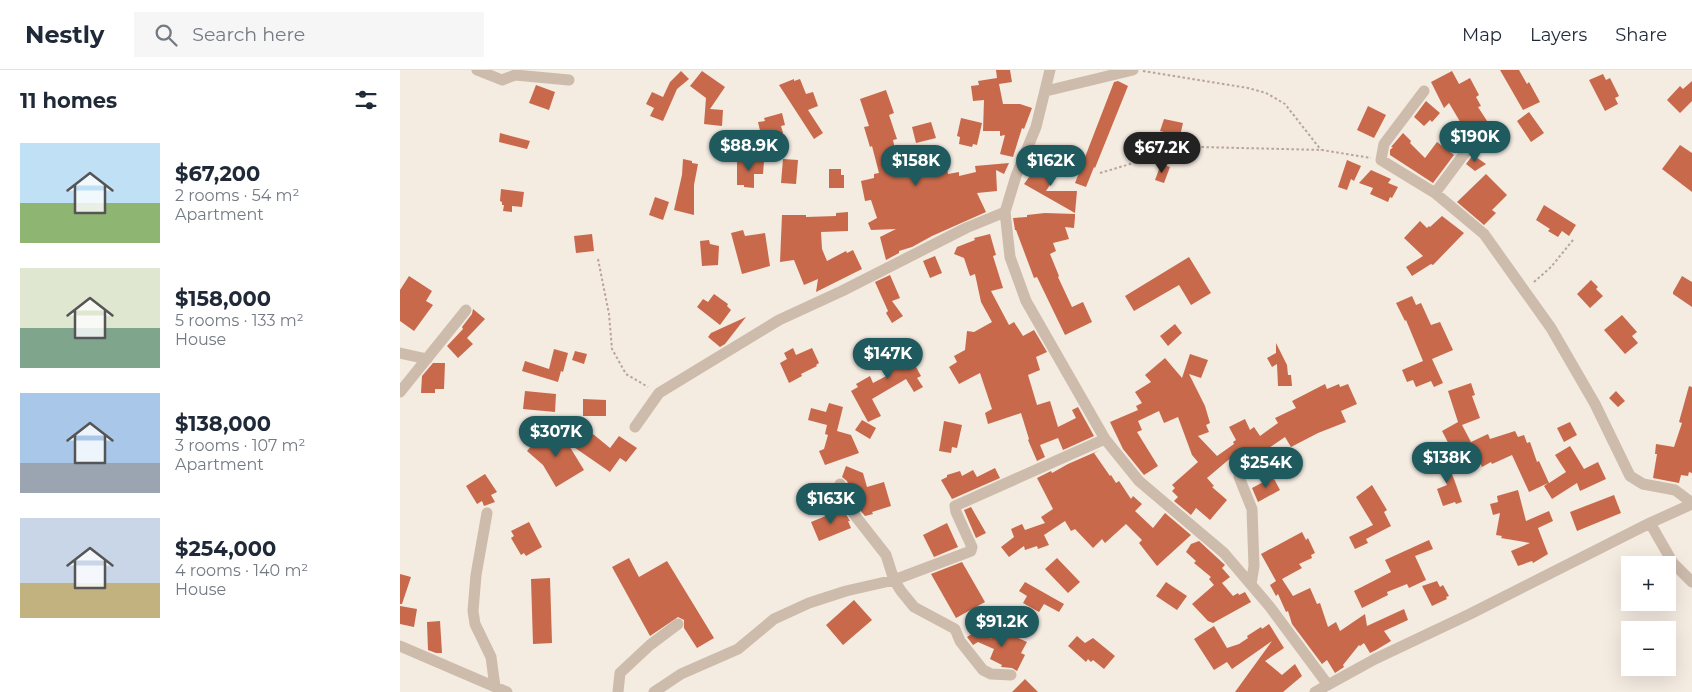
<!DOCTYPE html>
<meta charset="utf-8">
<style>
body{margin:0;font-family:Montserrat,sans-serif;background:#f6f6f7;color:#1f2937;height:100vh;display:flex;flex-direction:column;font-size:19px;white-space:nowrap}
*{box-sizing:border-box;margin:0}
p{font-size:16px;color:#747a83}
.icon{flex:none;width:28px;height:28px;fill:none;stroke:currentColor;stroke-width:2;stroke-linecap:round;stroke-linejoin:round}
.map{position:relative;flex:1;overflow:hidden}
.drawer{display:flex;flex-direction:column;background:#fff;width:400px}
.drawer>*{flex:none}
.fabs{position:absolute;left:1221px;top:486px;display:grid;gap:10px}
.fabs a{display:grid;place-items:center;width:55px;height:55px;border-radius:0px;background:#fff;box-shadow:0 5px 20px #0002;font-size:25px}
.price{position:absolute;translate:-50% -42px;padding:0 11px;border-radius:18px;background:#1f5a5e;color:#fff;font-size:16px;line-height:32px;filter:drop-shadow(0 1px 2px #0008)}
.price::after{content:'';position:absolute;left:50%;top:30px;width:15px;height:11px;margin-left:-8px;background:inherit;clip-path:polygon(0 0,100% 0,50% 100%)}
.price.on{background:#222;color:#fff}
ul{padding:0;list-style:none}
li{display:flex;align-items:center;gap:15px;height:125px;padding:0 20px}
li span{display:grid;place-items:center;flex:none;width:140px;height:100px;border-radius:0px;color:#555}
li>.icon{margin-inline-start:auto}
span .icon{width:60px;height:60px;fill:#fffc;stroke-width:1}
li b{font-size:21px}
h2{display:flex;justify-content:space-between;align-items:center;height:60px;padding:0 20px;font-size:21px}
header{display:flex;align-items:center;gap:30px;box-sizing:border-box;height:70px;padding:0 25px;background:#fff;border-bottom:1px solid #e0e1e3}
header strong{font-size:24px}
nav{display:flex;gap:28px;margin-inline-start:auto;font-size:18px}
.search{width:350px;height:45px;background:#f6f6f7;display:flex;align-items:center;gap:12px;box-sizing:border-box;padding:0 18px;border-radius:0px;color:#747a83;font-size:19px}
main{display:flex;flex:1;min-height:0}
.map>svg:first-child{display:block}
.building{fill:#c8694b}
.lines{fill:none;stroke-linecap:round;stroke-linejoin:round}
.path{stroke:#b9a596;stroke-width:2;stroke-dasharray:2.5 2.5;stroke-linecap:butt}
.street{stroke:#cdbbac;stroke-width:11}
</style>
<header>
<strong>Nestly</strong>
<div class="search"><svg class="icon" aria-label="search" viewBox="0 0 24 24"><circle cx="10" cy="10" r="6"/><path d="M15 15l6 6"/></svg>Search here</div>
<nav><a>Map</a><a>Layers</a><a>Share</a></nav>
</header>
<main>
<section class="drawer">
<h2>11 homes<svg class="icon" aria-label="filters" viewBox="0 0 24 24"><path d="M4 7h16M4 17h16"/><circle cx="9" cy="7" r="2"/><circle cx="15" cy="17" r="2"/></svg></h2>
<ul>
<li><span style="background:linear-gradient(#bfe0f5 60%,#8fb573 0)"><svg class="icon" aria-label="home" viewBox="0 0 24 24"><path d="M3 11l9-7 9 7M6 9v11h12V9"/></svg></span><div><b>$67,200</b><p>2 rooms · 54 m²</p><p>Apartment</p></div></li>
<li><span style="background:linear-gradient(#dfe7d0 60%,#7fa58c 0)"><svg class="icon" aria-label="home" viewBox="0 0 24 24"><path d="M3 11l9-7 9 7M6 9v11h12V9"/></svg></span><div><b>$158,000</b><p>5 rooms · 133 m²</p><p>House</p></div></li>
<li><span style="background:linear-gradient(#a9c7e8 70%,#9aa5b1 0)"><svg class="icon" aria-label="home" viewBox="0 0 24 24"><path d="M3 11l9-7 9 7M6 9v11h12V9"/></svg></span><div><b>$138,000</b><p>3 rooms · 107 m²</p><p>Apartment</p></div></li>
<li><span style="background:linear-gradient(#c9d6e8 65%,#c2b280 0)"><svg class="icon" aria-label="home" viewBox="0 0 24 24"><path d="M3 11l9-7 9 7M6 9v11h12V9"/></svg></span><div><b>$254,000</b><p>4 rooms · 140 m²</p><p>House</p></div></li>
</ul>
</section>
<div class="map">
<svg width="1292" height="622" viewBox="0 0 1292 622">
<rect width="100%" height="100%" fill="#f4ebe1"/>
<path class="building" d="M596,0H610L612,12L599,14L603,34H620L632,38L624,59L622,58L613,87L600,84L605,65L600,66V61H583L584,30L573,31L571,16L579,15L578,11L597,8Z
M1100,0H1119L1127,14L1129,12L1140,32L1123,40Z
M281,1L289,9L277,19L263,51L250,46L254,38L246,34L252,22L263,27L270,12Z
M302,1L325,17L310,39L323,40L322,56L304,54L306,28L290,16Z
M1052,1L1059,14L1070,8L1079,25L1076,27L1081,36L1078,37L1089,54L1073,64L1066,52L1062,55L1049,33L1044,38L1031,12Z
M1203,4L1206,10L1210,8L1219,26L1215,28L1218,34L1205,41L1189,10Z
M394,9V11L400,9L406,24L413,22L418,36L408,40L423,63L414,69L379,15Z
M718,11L728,16L695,98L694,97L686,117L675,113L714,12Z
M1292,11V31L1280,43L1267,30L1280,16L1283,19Z
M136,15L155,22L149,40L129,33Z
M486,20L494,43L489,45L497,69L493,70L497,88L524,86L525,103L547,99L548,104L559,102V106L576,102L575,96L609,93L604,104L596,100L597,121L577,123L586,142L532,166L512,177L499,181V183L486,190L480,167L496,159L471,160L468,153L477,148L471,130L465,131L461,111L474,108V104L479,103L472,76L470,77L464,57L469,56L460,29Z
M1026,31L1040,43L1032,52L1030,50L1024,56L1014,47Z
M968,36L986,45L974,68L957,60Z
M1129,42L1144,63L1131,72L1117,51Z
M382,43L385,55L381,56L383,63L362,69L358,52L365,51L364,48Z
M561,48L582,53L577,75L573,74L572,77L559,74L560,67L557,66Z
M764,49L783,53L780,66L760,61Z
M531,52L536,68L516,73L512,57Z
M100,63L130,71L127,79L99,72Z
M1003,63L1011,71L1010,73L1025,88L1037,72L1054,85L1033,113L990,85V80L993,77H991Z
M1280,75L1292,83V122L1262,99Z
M1073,85L1086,94L1075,101L1066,94Z
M283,89L292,91V93L298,94L294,115V145L274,140L282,105Z
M383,89L398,90L396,114L381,113Z
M947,90L961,96L954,111L951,109L947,120L938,117Z
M337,91H364L363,104H354V118L344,117V115H337Z
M640,92L659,101L646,121H677L675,143L624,114Z
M761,94L770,97L764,113L755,110Z
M429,99H441V105H444V118H429Z
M971,100L991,109L988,113L998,117L992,128L990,127L988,132L970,124L973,118L959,113Z
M1086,104L1107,125L1092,140L1096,143L1084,155L1057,132Z
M101,119L124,122L122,137L112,136V142L103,141L104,135H102V132L100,131Z
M255,127L269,132L263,150L249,145Z
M1144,135L1176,155L1169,166L1162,161L1158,167L1148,161L1150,159L1136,150Z
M448,142V161L421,162L422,179L427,191L446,181L447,183L453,180L462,199L416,222L418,209L404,215L394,190L380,192L382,145H406V147L436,146V143Z
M645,143L675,144V147L674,158L665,157L669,169L653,173L656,181L650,184L659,206L658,207L672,237L683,232L692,252L665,265L637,207L634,208L616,160H615L613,148L627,147V145Z
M1042,146L1064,163L1033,195L1031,194L1012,206L1006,197L1023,186L1004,168L1020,151L1027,158L1029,156L1030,157Z
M343,160L345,166L365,163L370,196L342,204L331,163Z
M192,164L194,181L176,183L174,166Z
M590,164L596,185L593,186L603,218L591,221L609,255L614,252L623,266L634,260L647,282L636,287L640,300L628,305L637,335L650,331L658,357L676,348L672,340L678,337L694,366L663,380L658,368L640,375L645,387L637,391L628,370L629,369L621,343L588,354L585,343L592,339L580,303L559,314L549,297L557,292L554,286L565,280L567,261L574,262L592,252L581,232L575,204L570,206L564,188L554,184L557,177L575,170L574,168Z
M309,170L310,174L319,176L318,195L302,196L300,171Z
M535,186L542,203L530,208L523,191Z
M789,187L811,223L791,235L779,215L734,241L725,226Z
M490,205L500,228L492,231L503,246L492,253L486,243L488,241L475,212Z
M9,206L32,221L26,231L33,235L14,261L0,251V220Z
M1282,206L1292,212V237L1273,224V222Z
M1191,210L1198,217L1196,219L1203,226L1190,238L1177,224Z
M314,224L328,234L327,236L331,240L320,255L297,237L303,229L308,232Z
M1012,226L1016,235L1021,233L1031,255L1040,252L1053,280L1032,289L1043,313L1034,317L1031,311L1016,317L1013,310L1007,312L1002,300L1023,291L1006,250L1005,251L996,233Z
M73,239L85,249L67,268L73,274L58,288L47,276L63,259L62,257L72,244Z
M1222,245L1237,262L1232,266L1238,273L1225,284L1204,260Z
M346,247L325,274L320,277L308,267L311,263Z
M775,254L782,263L768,276L760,266Z
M502,270L517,294L515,295L521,306L517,308L523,317L514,322L506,309L472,329L481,346L468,352L451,321L458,317L456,314L470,306L473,313L490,304L483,292L493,286L488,278Z
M876,273L887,295L888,305H891L892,316H878L877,294L872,297L867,288L876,283Z
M393,278L396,285L412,278L419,293L416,295L417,296L401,304L402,306L389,313L380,293L387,289L384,283Z
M154,279L168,283L163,302L161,301L158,312L122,301L125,291L149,299Z
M175,281L187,284L184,294L172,290Z
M790,284L808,290L801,308L789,304L805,336L810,353L806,355L809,362L798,366L817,386L834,374L833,372L836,370L829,357L845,349L850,360L854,357L860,366L878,353L875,348L896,338L892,331L925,314L927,319L939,314L940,317L948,314L957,334L941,341L946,352L918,363L891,377L885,367L841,397L833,386L807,408L814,416L812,417L827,430L810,450L796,438L791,445L774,431L778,427L772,421L775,418L772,415L798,392L792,385L778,347L764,353L759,341L738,351L742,360L737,362L758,396L744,405L723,379L710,352L738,340L736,336L742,333L735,322L751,312L745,305L765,288L782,308Z
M33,293H45L44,319H35V323H21L22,306Z
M1071,313L1075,325L1072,326L1080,348L1062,355L1071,372L1088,364L1090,369L1115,361L1118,367L1124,365L1127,373L1130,372L1137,392L1139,391L1149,413L1166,402L1155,385L1170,376L1184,399L1198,392L1206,409L1180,421L1177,413L1152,429L1144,416L1148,413L1129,422L1112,385L1092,394L1091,392L1082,397L1071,375L1054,384L1042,361L1058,352L1048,321Z
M1289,316L1292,317V403L1289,402L1288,406L1281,405L1279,413L1253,408L1257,384H1255L1256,374L1274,377L1282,353L1279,352Z
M125,321L156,324L155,342L123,339Z
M1216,321L1225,331L1218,337L1209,328Z
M183,329L206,330V346H183Z
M429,333L443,337L437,361L451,365L459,383L425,395L419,381L424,379L428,365L425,364L427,355L408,350L411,338L426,342Z
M462,350L476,358L470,369L455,360Z
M544,351L562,355L557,378L552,377L551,383L539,381Z
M1170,352L1177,365L1164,372L1157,358Z
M146,359L165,376L168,374L184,400L156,417L143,395L127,381Z
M179,360L189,368L193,364L210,378L219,366L237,378L226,392L220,388L210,402L168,373Z
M700,380L694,383L710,406L711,405L716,413L719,411L731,429L733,426L742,434L735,441L753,458L765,443L791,465L757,496L739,473L742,470L726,454L705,473L702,469L693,478L675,459L671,461L665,451L644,465L649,475L638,479L637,476L625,480L624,476L609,487L601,477L614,467L611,459L622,454L625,460L645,453L641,447L653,439L637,408L651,401L652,403L668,394Z
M1042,384L1054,409L1062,432L1056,434L1055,432L1043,436L1037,419L1047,415L1034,388Z
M446,396L463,403L467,417L484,412L491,436L472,442L473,444L465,446L459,439L447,411L442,407Z
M595,398L600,408L552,429L541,410L547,407V405L560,401L562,406L573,400L577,407Z
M85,404L97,422L91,425L95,432L84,436L82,431L77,434L66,416Z
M873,407L880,420L858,432L852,418Z
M972,415L987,440L984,442L991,456L966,469L968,473L955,479L949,467L973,455L956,427Z
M1118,420L1126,451L1149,441L1153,451L1138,458L1148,484L1133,493L1132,491L1118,496L1111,481L1130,473L1101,468L1102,466L1096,465L1100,443L1093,445L1090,434L1098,432L1097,426Z
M1214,425L1221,443L1177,461L1170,442Z
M571,437L586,463L576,468L564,440Z
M443,439L450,451H448L451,458L419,471L411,452Z
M129,452L142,477L126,486L124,483L121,485L111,468L114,466L111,461Z
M547,453L558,477L534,487L523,465Z
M902,462L906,470L908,468L915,483L911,485L912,488L899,494L902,498L882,509L893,526L910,518L917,534L920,533L928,557L936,552L940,561L965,544L967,556L1004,539L1008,550L984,561L991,571L976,580L970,583L964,573L960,576L959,575L943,595L944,597L935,603L927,590L922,594L892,554L888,541L886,542L878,524L876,526L870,515L876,511L861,484Z
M1029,470L1033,479L1015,486L1026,510L1009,518L1007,514L987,522L988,525L962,538L954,521L991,502L985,490Z
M799,471L825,495L822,498L830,507L822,513L833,526L838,523L839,525L845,522L851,532L813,553L808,551L792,534L814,515L809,509L811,507L794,493L796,491L786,482L791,474Z
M229,488L239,507L267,491L314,568L297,578L284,558V550L278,547L250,566L212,497Z
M657,488L680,512L668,523L645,499Z
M562,492L585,532L556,548L531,504Z
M0,504L11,507L2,534H0Z
M150,508L152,573L133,574L131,509Z
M1037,511L1040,517L1043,515L1049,526L1046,527L1047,529L1032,536L1022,516Z
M625,512L664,534L659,542L644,534L639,542L623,533L627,526L619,521Z
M766,512L787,526L777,540L756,526Z
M454,530L472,550L443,575L426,555Z
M0,536L17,539L14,557L0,554Z
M40,551L42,583H36L28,580L27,552Z
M869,554L884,578L865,591L882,605L895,594L902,606L883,622H835L872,571L832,599L827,592L814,600L794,569L814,556L827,578L839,574L848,568L847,566L861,557L862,559Z
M582,557L591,569L595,560L613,568L614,566L627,572L621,583L625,585L617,601L612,598L601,597L602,595L590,589L594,579L578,572L573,575L567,567Z
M677,566L685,573L693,568L715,586L704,599L693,590L691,592L688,589L686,592L668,576Z
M625,609L638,622H612Z"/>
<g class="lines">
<path class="path" d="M743,1L848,18L866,23L885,34L921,80
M700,103L777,80L801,77L922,80L971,88
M198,189L209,244L212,279L226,304L248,317
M1134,212L1151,197L1173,170"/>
<path class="street" d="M77,0L102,10L115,5L169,10
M650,0L636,57L616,106L605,142L610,187L626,231L705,369L739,411L824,483L870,537L928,615
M646,21L733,0
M1024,21L984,74L981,90L1035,123L1084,164L1151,258L1195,334L1230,406L1243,414L1275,420L1292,433
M1035,123L1070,76
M0,283L27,289
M0,322L66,240
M235,357L259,323L379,250L442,221L566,158L605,142
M839,407L852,439L854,496L851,514
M440,414L453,443L486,485L494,510L501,521L514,537L555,559L560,571L583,600L591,604L611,605
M87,443L76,505L73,541L75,554L91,587L95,617
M1250,453L1273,493L1292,512
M0,576L107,622
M218,622L220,603L250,575L278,554
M254,622L281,604L338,579L374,549L409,533L446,521L494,510L571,481L572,477L556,442L555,436L705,369
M915,622L975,589L1070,544L1250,453L1292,434"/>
</g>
</svg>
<div class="fabs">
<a>+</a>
<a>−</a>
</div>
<b class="price" style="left:1075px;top:93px">$190K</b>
<b class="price" style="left:349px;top:102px">$88.9K</b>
<b class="price on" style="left:762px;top:104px">$67.2K</b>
<b class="price" style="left:516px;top:117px">$158K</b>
<b class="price" style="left:651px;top:117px">$162K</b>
<b class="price" style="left:488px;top:310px">$147K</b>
<b class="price" style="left:156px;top:388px">$307K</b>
<b class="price" style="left:1047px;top:414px">$138K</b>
<b class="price" style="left:866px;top:419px">$254K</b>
<b class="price" style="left:431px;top:455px">$163K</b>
<b class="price" style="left:602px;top:578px">$91.2K</b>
</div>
</main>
